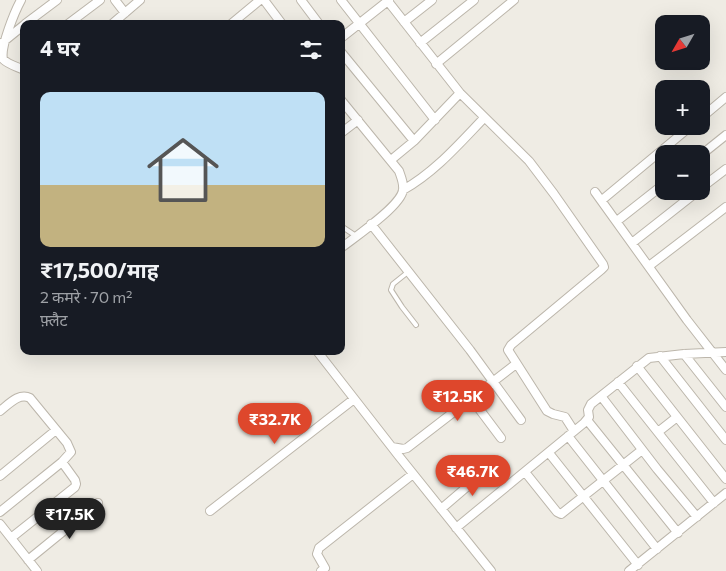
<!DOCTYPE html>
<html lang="hi">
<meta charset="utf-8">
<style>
body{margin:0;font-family:Commissioner,"Noto Sans Devanagari",sans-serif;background:#20242c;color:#f1f3f6;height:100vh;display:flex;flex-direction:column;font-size:19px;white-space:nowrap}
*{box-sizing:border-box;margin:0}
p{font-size:16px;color:#9ea1a6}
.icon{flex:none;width:28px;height:28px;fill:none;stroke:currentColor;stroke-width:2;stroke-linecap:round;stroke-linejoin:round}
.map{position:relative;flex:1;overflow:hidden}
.drawer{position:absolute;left:20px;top:20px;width:325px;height:335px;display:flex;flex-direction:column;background:#171b24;border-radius:10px;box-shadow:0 5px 20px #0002}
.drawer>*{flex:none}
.needle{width:32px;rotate:231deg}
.buttons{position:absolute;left:655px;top:15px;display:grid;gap:10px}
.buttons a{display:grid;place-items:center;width:55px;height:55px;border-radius:10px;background:#171b24;box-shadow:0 5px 20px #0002;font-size:25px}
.price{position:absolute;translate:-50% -42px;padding:0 11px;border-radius:18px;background:#de472c;color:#fff;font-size:16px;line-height:32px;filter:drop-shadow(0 1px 2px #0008)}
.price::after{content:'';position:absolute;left:50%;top:30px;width:15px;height:11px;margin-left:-8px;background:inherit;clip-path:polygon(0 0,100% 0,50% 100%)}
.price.active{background:#222;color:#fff}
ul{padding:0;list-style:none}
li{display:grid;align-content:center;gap:10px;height:265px;padding:0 20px}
li span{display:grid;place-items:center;height:155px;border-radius:10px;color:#555}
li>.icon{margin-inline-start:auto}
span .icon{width:90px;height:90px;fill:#fffc;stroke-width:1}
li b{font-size:21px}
h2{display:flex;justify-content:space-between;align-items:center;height:60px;padding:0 20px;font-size:21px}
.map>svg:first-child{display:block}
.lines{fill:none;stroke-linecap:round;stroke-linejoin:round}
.service-casing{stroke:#bcb6ab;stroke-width:6}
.minor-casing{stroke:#bcb6ab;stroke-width:10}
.service{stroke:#fff;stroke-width:4}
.minor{stroke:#fff;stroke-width:8}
</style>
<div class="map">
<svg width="726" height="571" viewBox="0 0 726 571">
<rect width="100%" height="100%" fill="#efece4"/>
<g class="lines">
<g class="service-casing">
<path id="service" d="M341,226L356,236
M408,272L393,284L391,290L402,307L416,325"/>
</g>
<g class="minor-casing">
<path id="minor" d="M21,0C15,11 0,47 3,59C7,64 18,67 24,70
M115,0L125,13
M264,0L282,24
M301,0L319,24
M341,0L435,120
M387,0L460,93L529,161L554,194L603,264L604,267L601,270L511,345L508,350L547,411L553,414L565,417L574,431
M404,22L432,0
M25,24L57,0
M68,24L100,0
M112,24L140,0
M231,24L260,0
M341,38L389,0
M3,42L24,25
M420,43L474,0
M341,52L414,141
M436,64L514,0
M341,100L399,171C401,177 404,183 403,190C401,206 355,237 341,248
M701,118L726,97
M341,133L358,120
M701,155L726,135
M391,160L414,141L460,93
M701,188L726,169
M403,190C435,172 459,144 484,118
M595,192L687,320L726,370
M602,200L691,126
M617,221L664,184
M371,224L470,350L521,420
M632,243L698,191
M649,266L726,207
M317,351L398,455L491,571
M684,354L726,407
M660,356L726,440
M637,366L726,479
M618,382L714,503
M601,396L657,469L697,517
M471,398L501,438
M0,411C8,405 19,392 30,398L67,443L71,452L62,462L0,512
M587,420L678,533
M658,432L677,417
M568,436L657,549
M392,447L403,449L407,448L516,364
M549,453L638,565
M525,472L557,512L561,514L642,450
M0,476L56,430
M441,509L490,467
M210,511L354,399
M0,524L37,571
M456,528L584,423L589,417L588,410L591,404L649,358L684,354L726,352
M11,538L75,487L76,484L75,480L62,462
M28,560L98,503
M321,571L325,568L317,554L319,548L413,474
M629,571L726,493"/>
</g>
<use href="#service" class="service"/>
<use href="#minor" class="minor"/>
</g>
</svg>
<div class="buttons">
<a><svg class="needle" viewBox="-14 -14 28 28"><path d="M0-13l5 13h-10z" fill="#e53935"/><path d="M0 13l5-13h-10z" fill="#9ea1a6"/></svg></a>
<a>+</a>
<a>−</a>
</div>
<b class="price" style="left:458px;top:422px">₹12.5K</b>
<b class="price" style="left:275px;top:445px">₹32.7K</b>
<b class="price" style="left:473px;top:497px">₹46.7K</b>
<b class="price active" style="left:70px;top:540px">₹17.5K</b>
<section class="drawer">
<h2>4 घर<svg class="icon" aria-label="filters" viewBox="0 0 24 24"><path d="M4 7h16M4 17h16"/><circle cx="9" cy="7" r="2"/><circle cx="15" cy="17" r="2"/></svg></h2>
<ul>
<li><span style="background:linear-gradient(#bfe0f5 60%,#c2b280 0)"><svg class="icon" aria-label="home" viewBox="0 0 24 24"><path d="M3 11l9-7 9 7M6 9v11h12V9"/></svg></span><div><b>₹17,500/माह</b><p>2 कमरे · 70 m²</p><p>फ़्लैट</p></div></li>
</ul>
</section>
</div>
